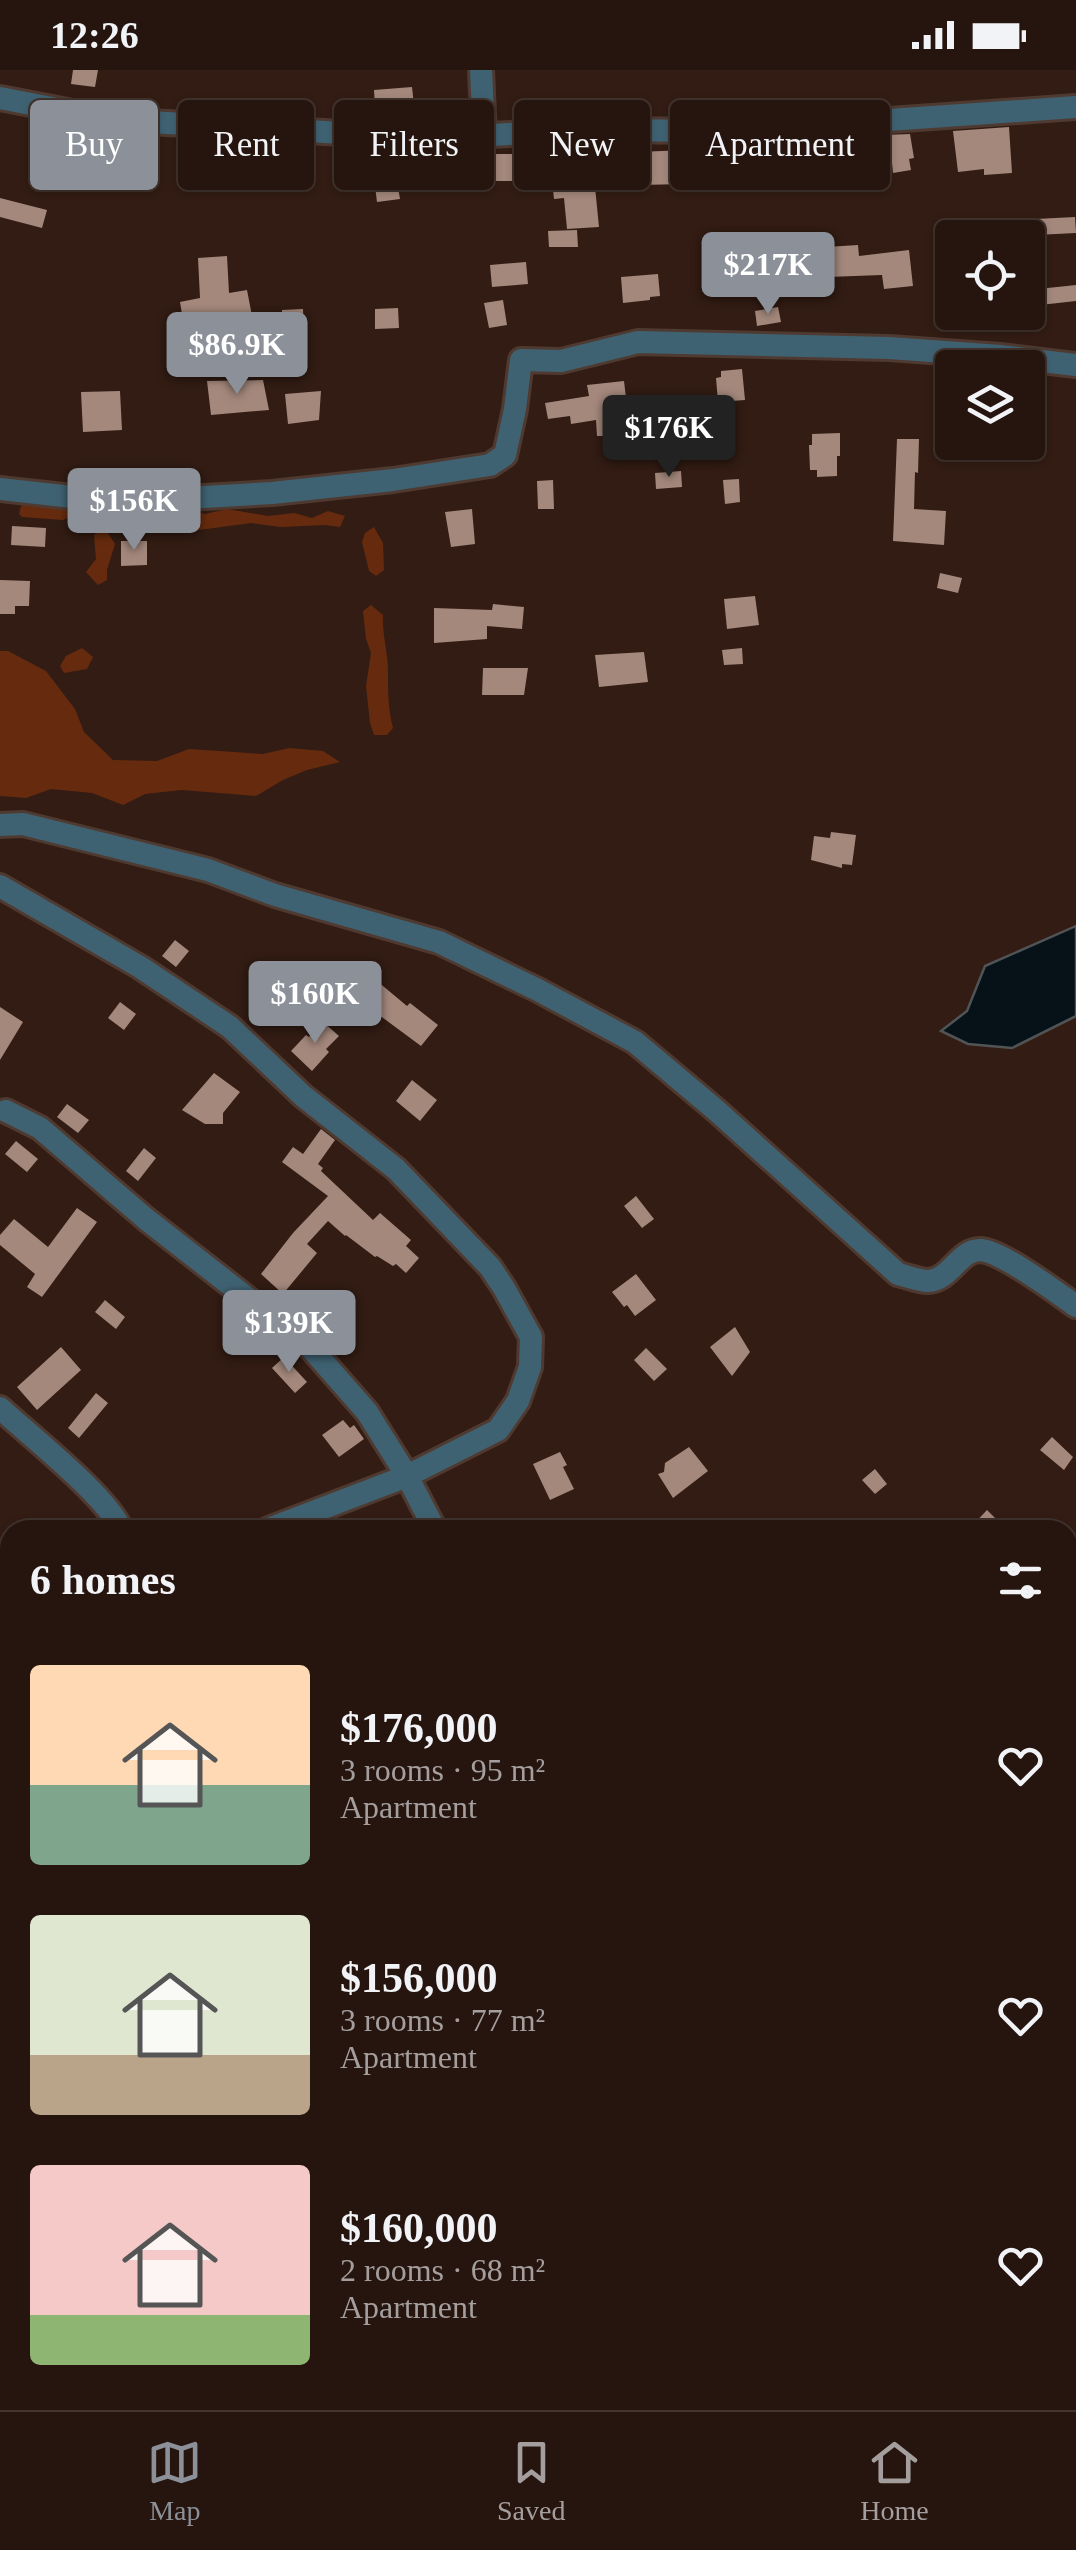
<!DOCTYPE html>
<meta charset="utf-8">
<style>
body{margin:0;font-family:"Times New Roman",serif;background:#32221c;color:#f1f3f6;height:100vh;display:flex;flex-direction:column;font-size:38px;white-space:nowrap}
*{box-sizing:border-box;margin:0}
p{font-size:32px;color:#a49f9e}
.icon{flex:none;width:55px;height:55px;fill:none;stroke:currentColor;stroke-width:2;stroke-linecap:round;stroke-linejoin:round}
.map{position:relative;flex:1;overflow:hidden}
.side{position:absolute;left:0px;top:1450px;width:1078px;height:890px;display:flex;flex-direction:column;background:#26150e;border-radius:30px 30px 0 0;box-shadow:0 2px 8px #0004,0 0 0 2px #42342e}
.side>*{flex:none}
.banner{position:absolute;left:30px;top:30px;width:1018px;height:90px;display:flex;gap:20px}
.tools{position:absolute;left:935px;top:150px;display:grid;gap:20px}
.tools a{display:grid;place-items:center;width:110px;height:110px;border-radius:10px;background:#26150e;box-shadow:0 2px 8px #0004,0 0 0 2px #42342e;font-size:50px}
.price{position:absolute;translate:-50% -85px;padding:0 22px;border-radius:10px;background:#8c9099;color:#fff;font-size:32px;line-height:65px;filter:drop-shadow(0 2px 5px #0008)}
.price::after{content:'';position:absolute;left:50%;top:60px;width:30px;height:22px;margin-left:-15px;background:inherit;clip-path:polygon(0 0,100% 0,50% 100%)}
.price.selected{background:#222;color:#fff}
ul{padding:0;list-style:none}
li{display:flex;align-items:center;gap:30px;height:250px;padding:0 30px}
li span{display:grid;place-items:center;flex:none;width:280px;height:200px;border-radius:10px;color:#555}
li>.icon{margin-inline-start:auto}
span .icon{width:120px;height:120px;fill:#fffc;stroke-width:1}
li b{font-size:42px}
h2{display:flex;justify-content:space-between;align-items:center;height:120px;padding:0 30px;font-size:42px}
.tag{padding:0 35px;border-radius:10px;background:#26150e;box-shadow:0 2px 8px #0004,0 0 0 2px #42342e;font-size:35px;line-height:90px}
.tag.selected{background:#8c9099;color:#fff}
.status{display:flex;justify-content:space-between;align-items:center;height:70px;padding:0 50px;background:#26150e;direction:ltr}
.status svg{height:28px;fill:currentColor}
.dock{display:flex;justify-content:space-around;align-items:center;height:140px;border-top:2px solid #42342e;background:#26150e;font-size:28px;color:#a49f9e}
.dock a{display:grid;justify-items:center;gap:5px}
.dock .selected{color:#8c9099}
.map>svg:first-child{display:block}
.green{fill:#662b0e}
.water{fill:#061217;stroke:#515456;stroke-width:2.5}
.building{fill:#a4887c}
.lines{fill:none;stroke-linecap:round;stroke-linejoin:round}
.minor-casing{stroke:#4f3a31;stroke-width:28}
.secondary-casing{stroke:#4f3a31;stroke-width:32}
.minor{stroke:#3f6272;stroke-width:22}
.secondary{stroke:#4c869f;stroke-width:28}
</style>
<div class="status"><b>12:26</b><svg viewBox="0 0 49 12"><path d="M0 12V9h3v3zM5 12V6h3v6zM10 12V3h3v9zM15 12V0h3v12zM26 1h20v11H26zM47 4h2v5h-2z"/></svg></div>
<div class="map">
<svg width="1076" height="2340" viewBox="0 0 1076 2340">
<rect width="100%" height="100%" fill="#321c13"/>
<path class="green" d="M28,433C45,433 59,437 76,438L79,443L63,450L22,447L19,444L21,436Z
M187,438L205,444L227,439L268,446L294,443L312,448L328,441L345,446L340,457L325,455L281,457L251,453L199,460L180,453L179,443Z
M104,457L115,474L107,500V510L98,515L86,502L96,489L94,465Z
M374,457L383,473L384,500L376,506L369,501L362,472L365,463Z
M371,535L383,545C382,565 388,582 388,602C388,622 388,638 393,658L387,665H374L370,653L366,616L371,583L366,569L363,541Z
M82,578L93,587L87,599L64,603L60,596L66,586Z
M0,581H8L46,601L75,639L84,662L113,690L157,691L189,679L263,684L289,678L323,681L340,692L307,700L283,710L256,726L182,720L145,724L123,735L92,723L51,719L26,728L0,726Z"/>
<path class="water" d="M1076,856V946L1012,978L968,974L941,961L967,941L985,896Z"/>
<path class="building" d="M73,0H98L95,17L71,14Z
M412,17L414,35L375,38L374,20Z
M46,52L87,60L82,91L41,85Z
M1009,57L1012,103L984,105V99L958,102L953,61Z
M910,64L914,88L909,89L911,100L893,103L892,93H887L884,65Z
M805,75L806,99L784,100L783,76Z
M687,80V87L721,86V83L750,81L751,95L747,96L748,109L723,111V109L688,110V114L637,115V82Z
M466,84H518L519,111H466Z
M593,97L599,157L567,159L564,128L554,129L551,101Z
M396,105L400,129L377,132L374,108Z
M0,128L47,140L42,158L0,147Z
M1075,147L1076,163L1014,166V150Z
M577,160L578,177H549L548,161Z
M783,174L784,202L756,203L757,209L731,210L730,175Z
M858,175L859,186L909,180L913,216L884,219L882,205L828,207L826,177Z
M227,186L229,223L247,220L253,251L185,262L180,232L200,228L198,188Z
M526,192L528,214L492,217L490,195Z
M658,204L660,226L650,227V230L623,233L621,207Z
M1076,215V231L1040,235L1038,219Z
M503,230L507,255L489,258L484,233Z
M778,237L781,252L757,256L755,241Z
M398,238L399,258L375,259V239Z
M303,239L304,263L282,264V240Z
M742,299L745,330L718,332L716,308L721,307V301Z
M263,310L269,340L211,345L207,311Z
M624,311L626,328L617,329V366H597L596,350L571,354L570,346L548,349L545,333L589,326L587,315Z
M120,321L122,360L83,362L81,322Z
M321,321L319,350L288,354L285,324Z
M840,363V386H837V406L817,407V400H810L809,375H812V364Z
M897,369H919L918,403L915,402L914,439L946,441L944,475L893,471Z
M681,401L682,417L656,419L655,403Z
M739,409L740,432L725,434L723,410Z
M553,410L554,439H538L537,411Z
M472,439L475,474L451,477L445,442Z
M12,456L46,458L45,477L11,475Z
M121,471H147V495L121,496Z
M940,503L962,508L958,523L937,518Z
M0,510L30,511L29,536H15V544H0Z
M755,526L759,555L727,559L724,529Z
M493,534L524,537L522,559L487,556V569L434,573V538L492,540Z
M742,578L743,594L724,595L722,580Z
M644,582L648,612L599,617L595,585Z
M483,598H528L524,625H482Z
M831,762L856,765L852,795L842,794V798L811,790L814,766L830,768Z
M175,870L189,881L176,897L162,886Z
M353,891L407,936L410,933L438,955L421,976L371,939L369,941L335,913Z
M120,932L136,944L124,960L108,948Z
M0,937L23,952L0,990Z
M323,952L339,966L326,979L329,982L312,1001L291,981L306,965L309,967Z
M214,1003L240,1022L223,1043V1054H205L182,1040Z
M412,1010L437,1030L420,1051L396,1031Z
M67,1034L89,1050L78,1063L57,1047Z
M321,1059L335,1070L318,1094L323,1098L321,1101L373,1150L380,1143L411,1170L406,1176L419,1188L406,1203L396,1194L393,1196L377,1186L375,1187L346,1165L345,1166L328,1151L307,1174L317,1183L283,1224L261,1204L293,1163L328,1126L282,1092L293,1077L303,1084Z
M16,1071L38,1089L27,1102L5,1084Z
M144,1078L156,1088L138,1111L126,1101Z
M636,1126L654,1149L642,1158L624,1136Z
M77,1138L97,1152L42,1227L27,1217L35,1204L0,1175V1165L14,1149L48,1177Z
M636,1204L656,1230L635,1246L627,1235L624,1237L612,1222Z
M105,1230L125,1247L116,1259L95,1242Z
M735,1257L750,1282L732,1306L710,1277Z
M61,1277L81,1300L37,1340L17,1317Z
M646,1278L667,1299L654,1311L634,1290Z
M284,1287L307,1312L295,1323L272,1298Z
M96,1323L108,1333L79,1368L68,1358Z
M343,1350L350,1358L354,1355L364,1369L339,1387L322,1365Z
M1052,1367L1073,1387L1064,1400L1040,1380Z
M689,1377L708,1401L673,1428L658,1404L664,1402L665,1393Z
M560,1382L567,1395L563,1397L574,1419L550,1430L533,1394Z
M875,1399L887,1414L875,1424L862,1410Z
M987,1440L1007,1460H968Z"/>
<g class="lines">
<g class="minor-casing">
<path id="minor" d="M481,0L484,66
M0,28L114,50L432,68L585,60L731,61L1076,37
M0,419L117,432L272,423L393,410L490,395L505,385L515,339L521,290L561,291L638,272L889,278L1000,286L1076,295
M0,755L23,754L208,800L275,825L439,872L538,920L635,972L717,1041L898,1204C907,1206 919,1211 928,1211C951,1210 959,1179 981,1180C1003,1182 1056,1222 1076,1236
M0,816L140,897L230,957L303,1026L396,1099L490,1197L504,1218L531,1267L530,1297L518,1331L498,1360L407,1406L266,1460
M6,1041L40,1058L146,1149L311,1278L367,1342L407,1406L435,1460
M0,1338C28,1364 109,1428 121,1460
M0,1573L10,1569
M1068,2221L1076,2219
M669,2340L690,2330"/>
</g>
<g class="secondary-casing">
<path id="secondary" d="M0,1931L10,1946
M320,2330L328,2340"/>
</g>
<use href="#minor" class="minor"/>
<use href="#secondary" class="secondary"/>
</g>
</svg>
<div class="tools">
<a><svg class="icon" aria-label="locate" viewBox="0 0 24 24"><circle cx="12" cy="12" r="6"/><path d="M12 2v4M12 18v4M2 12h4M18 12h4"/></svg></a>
<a><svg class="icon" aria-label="layers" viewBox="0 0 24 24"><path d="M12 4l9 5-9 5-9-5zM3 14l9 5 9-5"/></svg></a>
</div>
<b class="price" style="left:768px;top:247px">$217K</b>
<b class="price" style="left:237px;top:327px">$86.9K</b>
<b class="price selected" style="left:669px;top:410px">$176K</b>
<b class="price" style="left:134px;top:483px">$156K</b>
<b class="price" style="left:315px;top:976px">$160K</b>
<b class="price" style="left:289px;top:1305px">$139K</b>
<div class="banner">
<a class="tag selected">Buy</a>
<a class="tag">Rent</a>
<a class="tag">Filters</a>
<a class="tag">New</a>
<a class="tag">Apartment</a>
</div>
<section class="side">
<h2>6 homes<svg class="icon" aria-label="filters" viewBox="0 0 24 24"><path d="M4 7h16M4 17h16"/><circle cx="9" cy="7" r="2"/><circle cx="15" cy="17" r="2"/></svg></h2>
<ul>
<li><span style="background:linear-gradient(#ffd9b3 60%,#7fa58c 0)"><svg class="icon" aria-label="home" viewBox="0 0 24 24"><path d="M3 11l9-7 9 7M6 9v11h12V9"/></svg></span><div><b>$176,000</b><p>3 rooms · 95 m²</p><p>Apartment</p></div><svg class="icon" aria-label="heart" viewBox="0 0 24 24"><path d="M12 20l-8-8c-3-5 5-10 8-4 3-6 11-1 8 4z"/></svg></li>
<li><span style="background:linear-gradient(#dfe7d0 70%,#b9a48a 0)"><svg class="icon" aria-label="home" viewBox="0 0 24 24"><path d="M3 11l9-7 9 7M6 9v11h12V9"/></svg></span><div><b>$156,000</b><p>3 rooms · 77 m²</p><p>Apartment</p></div><svg class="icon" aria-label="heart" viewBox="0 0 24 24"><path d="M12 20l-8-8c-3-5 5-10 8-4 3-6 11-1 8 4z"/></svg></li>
<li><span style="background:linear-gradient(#f6c9c9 75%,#8fb573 0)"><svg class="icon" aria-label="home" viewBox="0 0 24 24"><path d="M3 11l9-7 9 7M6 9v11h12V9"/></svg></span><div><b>$160,000</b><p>2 rooms · 68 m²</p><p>Apartment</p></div><svg class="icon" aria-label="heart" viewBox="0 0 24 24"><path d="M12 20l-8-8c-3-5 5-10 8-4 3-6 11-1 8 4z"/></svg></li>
</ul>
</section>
</div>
<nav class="dock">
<a class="selected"><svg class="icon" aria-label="map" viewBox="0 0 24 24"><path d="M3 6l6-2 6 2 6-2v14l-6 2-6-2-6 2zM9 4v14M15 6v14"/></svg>Map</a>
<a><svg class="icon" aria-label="saved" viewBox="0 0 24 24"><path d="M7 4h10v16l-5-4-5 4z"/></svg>Saved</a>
<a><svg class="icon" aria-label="home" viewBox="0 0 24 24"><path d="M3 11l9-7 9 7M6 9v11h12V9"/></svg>Home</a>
</nav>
